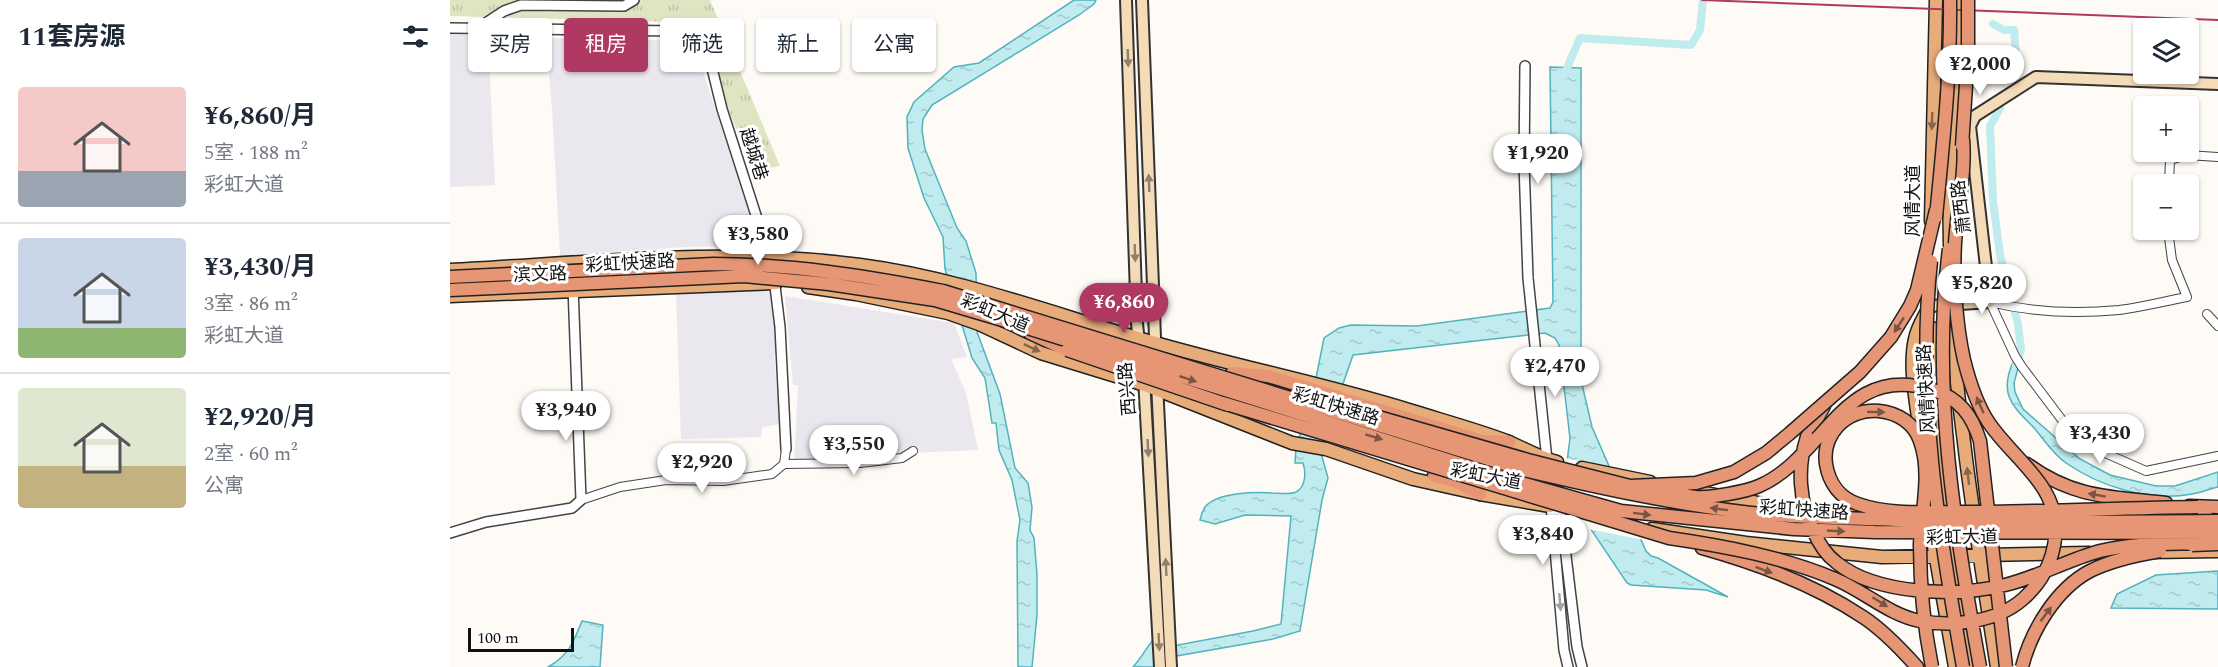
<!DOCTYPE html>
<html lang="zh">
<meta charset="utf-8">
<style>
body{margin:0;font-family:Spectral,"Noto Sans SC",serif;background:#f2f2f3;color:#1f2937;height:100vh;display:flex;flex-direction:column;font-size:22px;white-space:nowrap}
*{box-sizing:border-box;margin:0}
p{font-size:20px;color:#747a83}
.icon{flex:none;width:33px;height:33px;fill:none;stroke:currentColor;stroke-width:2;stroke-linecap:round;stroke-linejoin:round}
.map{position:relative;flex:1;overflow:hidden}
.sheet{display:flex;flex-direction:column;background:#fff;width:450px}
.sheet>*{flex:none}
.banner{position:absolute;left:18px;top:18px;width:570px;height:54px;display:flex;gap:12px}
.fabs{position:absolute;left:1683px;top:18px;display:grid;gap:12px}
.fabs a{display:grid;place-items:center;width:66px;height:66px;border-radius:6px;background:#fff;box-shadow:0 2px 4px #0004;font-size:30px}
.scale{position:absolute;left:18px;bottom:15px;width:106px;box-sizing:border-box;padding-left:6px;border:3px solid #111;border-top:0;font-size:16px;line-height:21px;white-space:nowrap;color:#111;-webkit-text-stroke:4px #fff;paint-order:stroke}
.price{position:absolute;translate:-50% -51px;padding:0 14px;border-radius:21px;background:#fff;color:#222;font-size:20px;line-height:39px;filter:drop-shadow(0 2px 3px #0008)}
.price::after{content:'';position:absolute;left:50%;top:36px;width:18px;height:14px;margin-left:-9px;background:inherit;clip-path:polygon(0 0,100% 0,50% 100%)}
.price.on{background:#b03963;color:#fff}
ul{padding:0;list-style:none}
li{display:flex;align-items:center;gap:18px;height:150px;padding:0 18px}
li+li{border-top:2px solid #e0e1e3}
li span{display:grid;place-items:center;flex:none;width:168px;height:120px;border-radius:6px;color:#555}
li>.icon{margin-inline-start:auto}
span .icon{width:72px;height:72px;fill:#fffc;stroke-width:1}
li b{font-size:26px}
h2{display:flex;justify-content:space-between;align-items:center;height:72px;padding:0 18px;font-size:26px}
.chip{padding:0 21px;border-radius:6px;background:#fff;box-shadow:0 2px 4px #0004;font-size:21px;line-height:54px}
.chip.on{background:#b03963;color:#fff}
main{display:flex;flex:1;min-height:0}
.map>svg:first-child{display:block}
.industrial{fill:#ebe7ee}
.park{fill:url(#park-tufts)}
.water{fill:url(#water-ripples);stroke:#50b3bd;stroke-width:1.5}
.pier{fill:#fefaf5}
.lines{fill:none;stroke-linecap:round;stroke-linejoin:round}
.canal{stroke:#c0ecef;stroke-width:8}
.minor-casing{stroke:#444;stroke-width:10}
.tertiary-casing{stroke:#444;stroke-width:12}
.secondary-casing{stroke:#333;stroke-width:14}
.primary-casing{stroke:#222;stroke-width:15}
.trunk-casing{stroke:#222;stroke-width:15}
.minor{stroke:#fff;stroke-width:8}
.tertiary{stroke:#fff;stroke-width:9}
.secondary{stroke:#f5dcb9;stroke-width:10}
.primary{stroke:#e8ac7b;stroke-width:12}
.trunk{stroke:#e69675;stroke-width:12}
.rail{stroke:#b03963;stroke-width:2}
.trunk-bridge-casing{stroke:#222;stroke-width:15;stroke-linecap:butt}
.trunk-bridge{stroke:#e69675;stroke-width:12}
.oneway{fill:#8e816d}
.oneway2{fill:#87664b}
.oneway3{fill:#7c5443}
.oneway4{fill:#a0a0a0}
.labels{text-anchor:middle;stroke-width:6;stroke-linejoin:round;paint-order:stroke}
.street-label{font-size:18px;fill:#111;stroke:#fff}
</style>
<main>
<section class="sheet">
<h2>11套房源<svg class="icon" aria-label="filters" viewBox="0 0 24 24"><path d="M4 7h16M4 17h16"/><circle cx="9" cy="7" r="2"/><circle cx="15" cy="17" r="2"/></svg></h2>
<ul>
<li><span style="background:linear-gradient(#f6c9c9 70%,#9aa5b1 0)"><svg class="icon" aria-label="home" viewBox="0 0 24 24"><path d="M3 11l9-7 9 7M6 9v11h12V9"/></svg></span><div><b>¥6,860/月</b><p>5室 · 188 m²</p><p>彩虹大道</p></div></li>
<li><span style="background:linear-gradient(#c9d6e8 75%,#8fb573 0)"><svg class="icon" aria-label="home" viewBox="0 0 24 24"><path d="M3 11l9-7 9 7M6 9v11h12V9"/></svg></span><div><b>¥3,430/月</b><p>3室 · 86 m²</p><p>彩虹大道</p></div></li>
<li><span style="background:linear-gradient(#dfe7d0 65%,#c2b280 0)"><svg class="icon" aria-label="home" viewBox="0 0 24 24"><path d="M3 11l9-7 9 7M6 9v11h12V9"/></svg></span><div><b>¥2,920/月</b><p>2室 · 60 m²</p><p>公寓</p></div></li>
</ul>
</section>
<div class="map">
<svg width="1768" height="667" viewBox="0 0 1768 667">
<defs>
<pattern id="park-tufts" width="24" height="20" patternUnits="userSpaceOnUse" patternTransform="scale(1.5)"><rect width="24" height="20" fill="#dfe5c2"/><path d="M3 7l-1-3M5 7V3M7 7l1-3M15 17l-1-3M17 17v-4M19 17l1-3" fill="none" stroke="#bec3a6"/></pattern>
<pattern id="water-ripples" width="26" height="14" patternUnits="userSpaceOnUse" patternTransform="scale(1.5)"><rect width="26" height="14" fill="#c0ecef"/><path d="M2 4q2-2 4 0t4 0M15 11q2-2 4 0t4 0" fill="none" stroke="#a4c9cc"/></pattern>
</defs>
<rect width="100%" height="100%" fill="#fefaf5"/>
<path class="industrial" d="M0,34L38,36L45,185L0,187Z
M96,38L243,41L310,246L235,247L110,256L102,108Z
M310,288L321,293L331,353L324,354L330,424L312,427L311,437L231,439L226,293Z
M335,296L504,323L517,357L501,359L516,393L528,450L414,455L344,464L348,385H343Z"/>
<path class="park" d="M0,0H260L330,166L303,171L246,27L228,22L0,16Z"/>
<path class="water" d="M624,0H646L644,4L629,15L482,105L473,119L472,130L475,149L507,228L516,241L526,273L527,332L550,394L565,468L578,483L582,507L580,530L584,538L587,575V615L582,667H568L567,541L570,520L562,480L549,450L546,423H542L535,378L522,358L495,269L493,237L474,198L458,148L457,117L464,102L504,67L529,63Z
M1100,67L1131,68V380L1142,427L1196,551L1201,556L1208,558L1278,597L1256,590L1181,585L1177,583L1142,531L1116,470L1120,438L1109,345L1105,338L1095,333L903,355L874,438L871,453L878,478L872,500L850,631L823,639L721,657L718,667H683C697,652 699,638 718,629L723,646L803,631L831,624L841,516L795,515L765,524L750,520C751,516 753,510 755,507C767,492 805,492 822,493C829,493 839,495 846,492C856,487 856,472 853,463H845L846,448L863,393L874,338L889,328L901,325L967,326L1100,308L1103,302Z
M1563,362L1568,368L1564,383L1565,392L1573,409L1630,459L1660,475L1706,486H1725L1768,472V487C1759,489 1750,493 1742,494C1699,502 1651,487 1616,463C1603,454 1595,441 1585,429C1564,407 1548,396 1563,362Z
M1768,571V609L1661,608L1667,594L1706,575Z
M132,621L153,625L150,667H98C119,655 123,643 132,621Z"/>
<path class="pier" d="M1115,458L1163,469L1194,540L1138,529L1114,469Z"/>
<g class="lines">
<path class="canal" d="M1543,24L1554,30H1564L1567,69
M1114,75L1130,38L1241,45L1250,30L1253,0
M1550,108L1540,126L1543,201L1550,255L1568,324L1571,350L1566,364"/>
<g class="minor-casing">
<path id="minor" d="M1719,184L1720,160L1737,155L1768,157
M1718,230L1722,260L1737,297C1715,301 1692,307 1669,310C1627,314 1581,312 1540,302L1565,356L1572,367L1612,420L1646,449L1696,471L1768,456
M1757,314L1768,326
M334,464L410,463L452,458L463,451
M131,500L170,487L216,480L273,481L322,474L334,464L336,449"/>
</g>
<g class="tertiary-casing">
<path id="tertiary" d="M0,28L226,31L240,33L249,38L257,48L272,109L321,262
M28,28L54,11L71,5L174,6L184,0
M1075,66L1074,164L1078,278L1097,460L1114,650L1118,667
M324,278L330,327L336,449
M1106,473L1127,647L1132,667
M0,533L36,522L122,508L131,500L123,287"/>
</g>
<g class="secondary-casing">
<path id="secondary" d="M676,0L687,324L691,359
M692,0L706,364
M1481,306L1540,302L1520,126L1525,116L1586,77L1768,84
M694,378L710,667
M707,383L721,667"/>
</g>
<g class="primary-casing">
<path id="primary" d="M1509,128L1507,75L1511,0
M1481,221L1486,0
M1500,246L1499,185L1504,117
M0,270C136,263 275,247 410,265C510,278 606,315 702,342C788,367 876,384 962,411C994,421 1028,430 1059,442C1075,449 1090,458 1107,462
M358,287L406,294L498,313L529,324L591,353L695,385L842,443L876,449L963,479L1030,494L1100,506
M0,296L326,283
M1482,328L1498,515L1521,667
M1505,331C1504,373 1511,416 1516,459C1525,528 1536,598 1547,667
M1471,441C1468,410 1458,369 1465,339C1467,328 1473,319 1478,309
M1132,468L1200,482
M1223,487L1329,507L1432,513
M1662,514L1756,515
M1480,524L1505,667
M1202,529L1296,543L1432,557L1639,553
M1701,552L1768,551"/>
</g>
<g class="trunk-casing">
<path id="trunk" d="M580,333L617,350
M782,373L818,376L1033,441L1059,442
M1357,437L1374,406
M1577,464C1623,498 1661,497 1716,503
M984,476L1007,482L1030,494
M1739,506L1768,507
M1252,548C1306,563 1365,585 1413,617C1433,630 1451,649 1467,667"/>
</g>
<use href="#minor" class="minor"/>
<use href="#tertiary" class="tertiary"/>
<use href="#secondary" class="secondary"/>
<use href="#primary" class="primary"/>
<use href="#trunk" class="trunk"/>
<path class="rail" d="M1252,0L1768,20"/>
<g class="trunk-bridge-casing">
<path id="trunk-bridge" d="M1512,146L1518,55V0
M1486,217C1493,144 1501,73 1500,0
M1499,249C1481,389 1505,529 1530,667
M1481,261C1466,398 1489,533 1513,667
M0,277L263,264C341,264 417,276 493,291L1074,470C1150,488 1224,504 1301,513C1349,518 1398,518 1446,520C1553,523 1661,522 1768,521
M0,290L294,276L379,284L485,300L549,319L1071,483L1171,511L1344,529L1425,532L1768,533
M617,350L778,405
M773,403L1219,538C1274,546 1333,557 1385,579C1414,591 1439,615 1470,621C1504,627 1547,622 1573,599C1606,570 1617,522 1591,485C1576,463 1554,445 1539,423C1527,405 1519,380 1514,360C1506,324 1503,279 1505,243C1507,208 1516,174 1513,139
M897,408L1078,460L1180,486L1246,483L1284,472L1316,453L1339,434L1410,372L1441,337L1460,306L1467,290L1486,210
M1357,437C1347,467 1349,501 1363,530C1368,542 1376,555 1387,563C1427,595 1507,597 1555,585C1588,577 1617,560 1650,551C1683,543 1716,544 1750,543
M1205,490C1218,492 1232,495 1246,497C1260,498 1295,492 1309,486C1376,457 1393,361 1483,390C1509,398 1522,415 1530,441L1556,667
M1742,545L1768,544
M1482,667C1474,627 1470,587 1470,545C1471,512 1482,474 1470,441C1464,423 1448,413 1429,411C1413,410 1399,415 1388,426C1378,437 1374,450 1376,464C1379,483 1390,498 1408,504C1439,515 1476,512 1508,512C1588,512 1668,508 1748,507
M1572,667C1581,631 1606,589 1640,571C1662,560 1686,555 1710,551"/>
</g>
<use href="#trunk-bridge" class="trunk-bridge"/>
</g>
<defs><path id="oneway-solid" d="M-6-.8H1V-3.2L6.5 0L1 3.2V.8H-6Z" transform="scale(1.5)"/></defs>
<g class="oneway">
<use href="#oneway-solid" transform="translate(678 58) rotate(88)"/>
<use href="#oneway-solid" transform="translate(699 183) rotate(-92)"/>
<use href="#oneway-solid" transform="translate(685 253) rotate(88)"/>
<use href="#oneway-solid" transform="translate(698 448) rotate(87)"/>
<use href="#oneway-solid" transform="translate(716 567) rotate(-93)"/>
<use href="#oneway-solid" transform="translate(709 642) rotate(87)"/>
</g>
<g class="oneway2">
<use href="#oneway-solid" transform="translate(1482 121) rotate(92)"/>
<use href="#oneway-solid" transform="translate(582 348) rotate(25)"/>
<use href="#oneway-solid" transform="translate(1518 476) rotate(-97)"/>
</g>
<g class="oneway3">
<use href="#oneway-solid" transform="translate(1449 325) rotate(123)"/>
<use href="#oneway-solid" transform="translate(738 379) rotate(18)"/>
<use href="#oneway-solid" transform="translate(1530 405) rotate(-114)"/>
<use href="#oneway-solid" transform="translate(1426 412) rotate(1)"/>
<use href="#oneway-solid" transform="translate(924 437) rotate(17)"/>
<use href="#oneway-solid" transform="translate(1647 495) rotate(-170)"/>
<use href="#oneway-solid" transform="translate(1269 509) rotate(-173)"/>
<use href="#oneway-solid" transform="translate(1192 514) rotate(7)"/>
<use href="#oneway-solid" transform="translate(1386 531) rotate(3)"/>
<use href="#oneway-solid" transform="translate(1314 570) rotate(20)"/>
<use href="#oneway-solid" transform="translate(1430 602) rotate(32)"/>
<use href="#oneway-solid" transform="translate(1596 614) rotate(-53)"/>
</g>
<use class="oneway4" href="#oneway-solid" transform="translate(1110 602) rotate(85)"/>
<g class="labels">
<g class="street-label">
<text transform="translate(304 154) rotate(72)" y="6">越城巷</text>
<text transform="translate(1463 201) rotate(-90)" y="6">风情大道</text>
<text transform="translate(1511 207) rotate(-97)" y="6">萧西路</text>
<text transform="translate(180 263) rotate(-3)" y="6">彩虹快速路</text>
<text transform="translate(90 274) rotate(-2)" y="6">滨文路</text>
<text transform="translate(545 313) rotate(23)" y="6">彩虹大道</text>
<text transform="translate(677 389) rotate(-95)" y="6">西兴路</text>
<text transform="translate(1476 389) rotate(-93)" y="6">风情快速路</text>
<text transform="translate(886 406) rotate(17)" y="6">彩虹快速路</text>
<text transform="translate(1036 476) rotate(11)" y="6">彩虹大道</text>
<text transform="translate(1354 510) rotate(4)" y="6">彩虹快速路</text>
<text transform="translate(1512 537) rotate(-1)" y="6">彩虹大道</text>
</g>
</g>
</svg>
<div class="fabs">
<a><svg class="icon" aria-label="layers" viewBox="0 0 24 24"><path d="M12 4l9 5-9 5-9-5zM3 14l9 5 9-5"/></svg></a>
<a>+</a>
<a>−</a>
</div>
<div class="scale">100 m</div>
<b class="price" style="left:1530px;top:96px">¥2,000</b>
<b class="price" style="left:1088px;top:185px">¥1,920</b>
<b class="price" style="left:308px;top:266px">¥3,580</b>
<b class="price" style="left:1532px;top:315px">¥5,820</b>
<b class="price on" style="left:674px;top:334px">¥6,860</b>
<b class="price" style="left:1105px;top:398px">¥2,470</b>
<b class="price" style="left:116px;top:442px">¥3,940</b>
<b class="price" style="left:1650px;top:465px">¥3,430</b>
<b class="price" style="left:404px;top:476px">¥3,550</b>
<b class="price" style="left:252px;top:494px">¥2,920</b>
<b class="price" style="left:1093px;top:566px">¥3,840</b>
<div class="banner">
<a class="chip">买房</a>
<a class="chip on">租房</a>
<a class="chip">筛选</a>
<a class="chip">新上</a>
<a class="chip">公寓</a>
</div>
</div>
</main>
